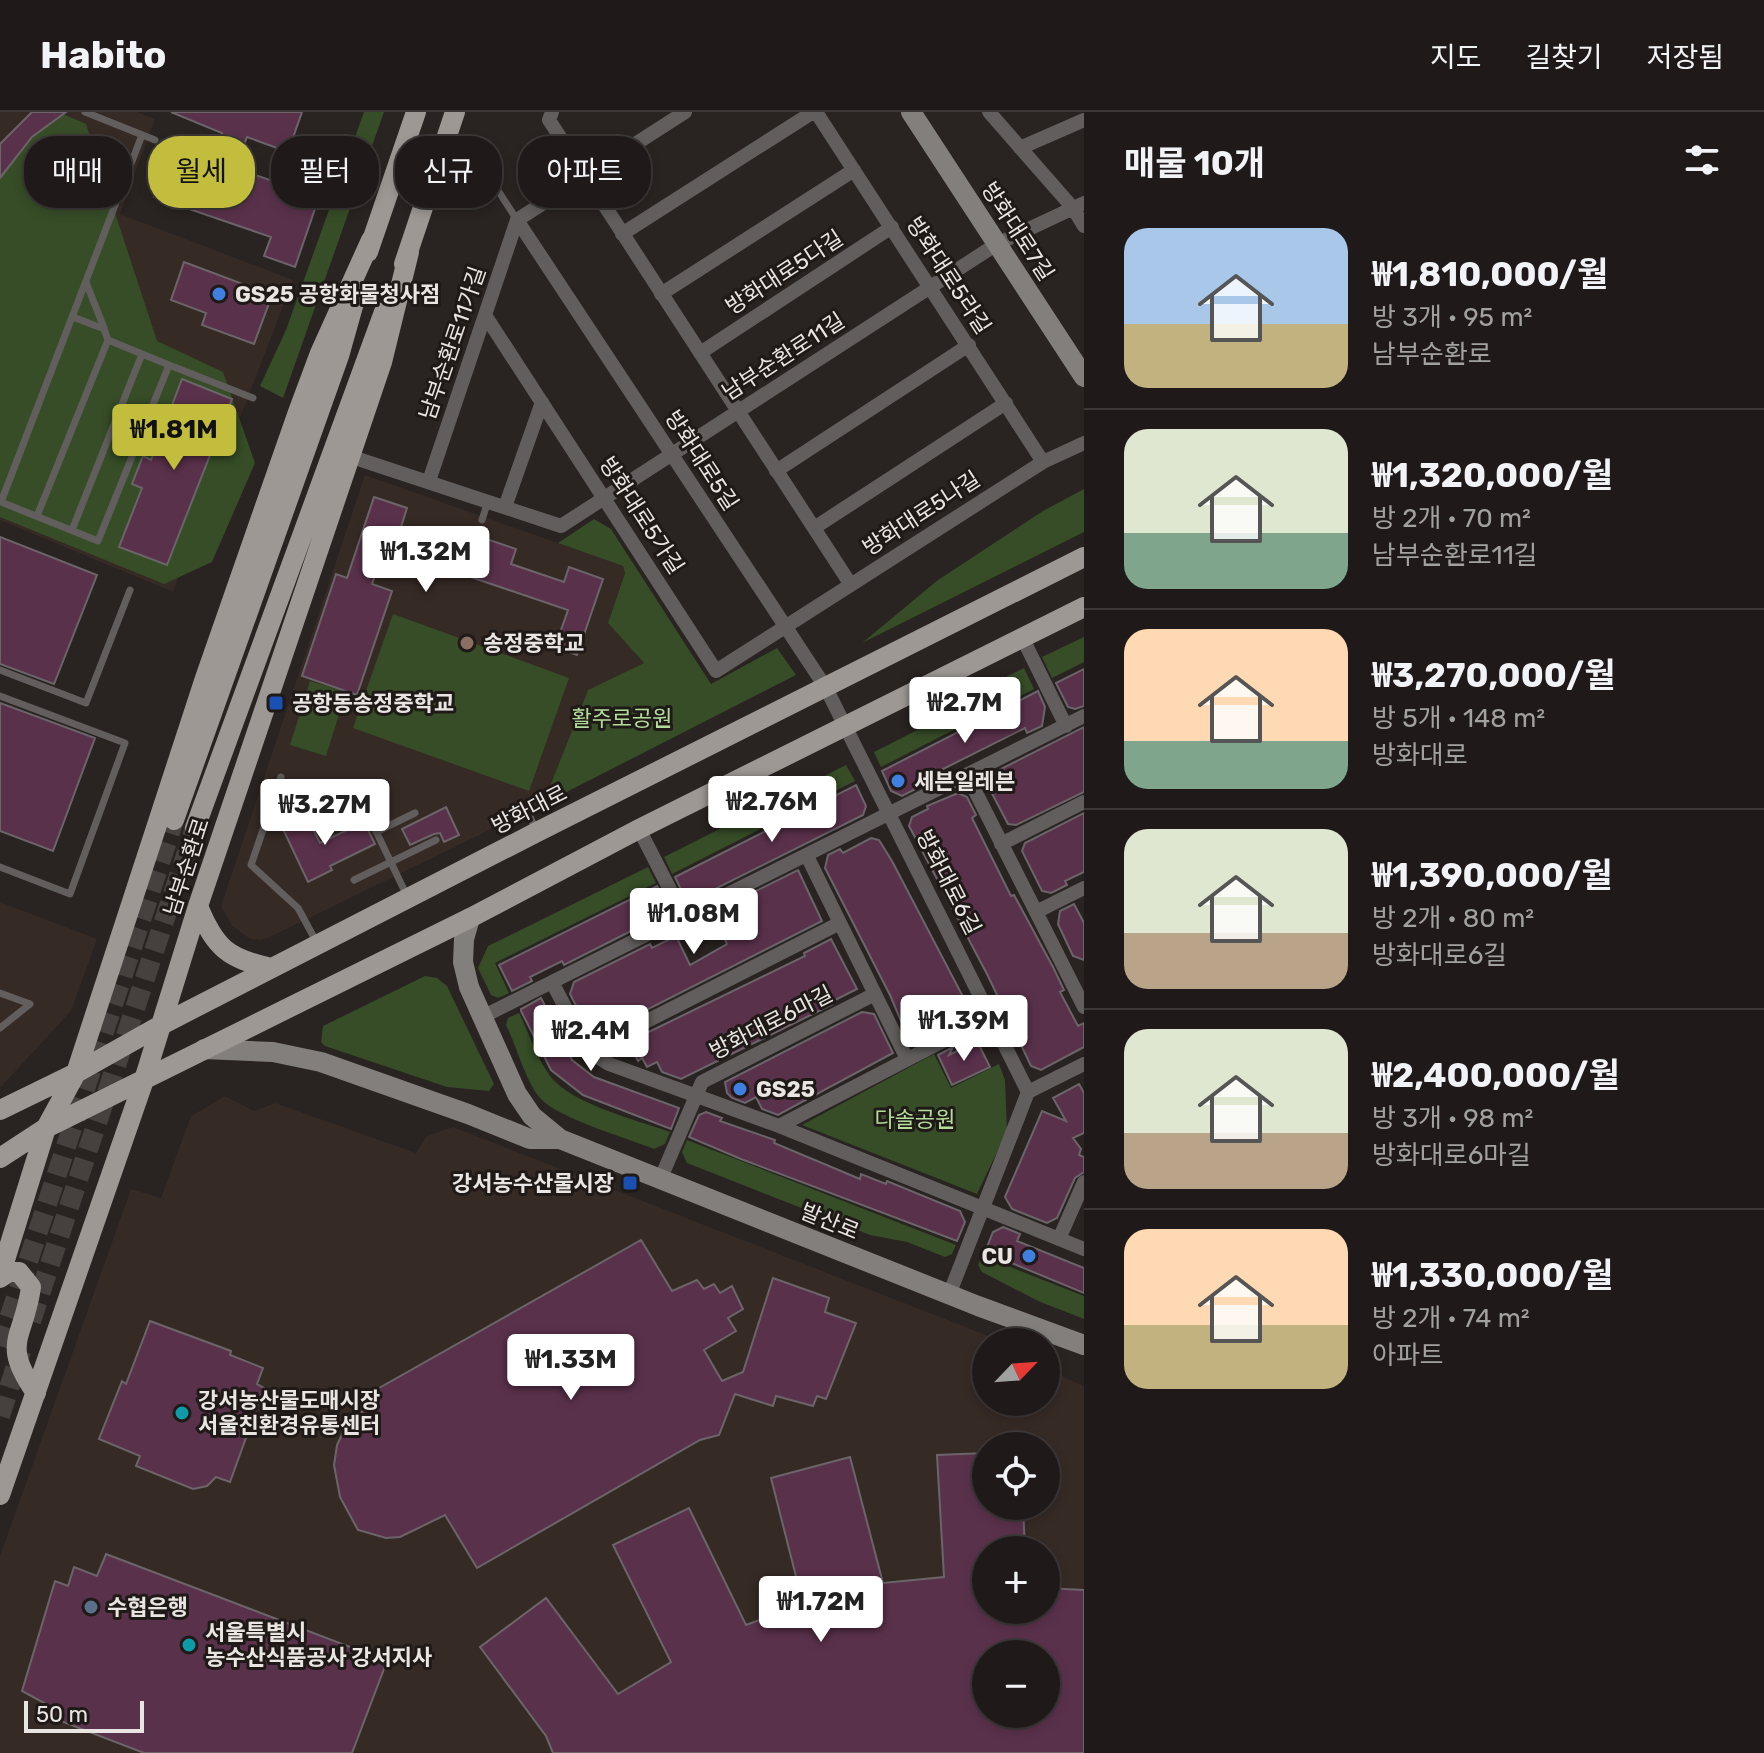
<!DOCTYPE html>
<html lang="ko">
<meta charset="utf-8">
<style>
body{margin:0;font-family:Rubik,"Noto Sans KR",sans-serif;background:#272322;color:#f1f3f6;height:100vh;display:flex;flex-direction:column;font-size:30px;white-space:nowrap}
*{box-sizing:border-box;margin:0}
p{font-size:26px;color:#a1a1a2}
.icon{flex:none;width:44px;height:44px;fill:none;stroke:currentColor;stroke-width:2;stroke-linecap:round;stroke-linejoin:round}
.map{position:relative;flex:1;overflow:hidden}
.side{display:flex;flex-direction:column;background:#1f1a19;width:680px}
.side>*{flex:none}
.top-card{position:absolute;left:24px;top:24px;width:760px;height:72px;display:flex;gap:16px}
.needle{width:52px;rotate:65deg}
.buttons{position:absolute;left:972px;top:1216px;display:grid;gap:16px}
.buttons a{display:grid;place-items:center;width:88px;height:88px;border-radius:50%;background:#1f1a19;box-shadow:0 4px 12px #0003,0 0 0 2px #3c3838;font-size:40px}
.scale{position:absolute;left:24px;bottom:20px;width:120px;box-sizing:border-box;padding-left:8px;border:4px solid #e8e5e3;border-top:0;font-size:22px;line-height:28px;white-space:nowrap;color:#e8e5e3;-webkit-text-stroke:6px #1f1a17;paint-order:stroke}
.price{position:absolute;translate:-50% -68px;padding:0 18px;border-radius:8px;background:#fff;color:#222;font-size:26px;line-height:52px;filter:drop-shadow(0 2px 4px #0008)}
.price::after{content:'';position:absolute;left:50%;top:48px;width:24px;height:18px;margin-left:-12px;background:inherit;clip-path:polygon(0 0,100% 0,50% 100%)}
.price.active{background:#c3bd3e;color:#111}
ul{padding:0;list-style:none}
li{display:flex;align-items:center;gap:24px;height:200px;padding:0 40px}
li+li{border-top:2px solid #3c3838}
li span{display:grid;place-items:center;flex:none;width:224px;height:160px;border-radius:24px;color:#555}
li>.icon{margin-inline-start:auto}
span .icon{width:96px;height:96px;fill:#fffc;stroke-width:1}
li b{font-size:34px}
h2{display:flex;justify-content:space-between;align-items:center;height:96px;padding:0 40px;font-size:34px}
.tag{padding:0 28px;border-radius:32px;background:#1f1a19;box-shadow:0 4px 12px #0003,0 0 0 2px #3c3838;font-size:28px;line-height:72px}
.tag.active{background:#c3bd3e;color:#111}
header{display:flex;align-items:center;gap:48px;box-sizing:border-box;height:112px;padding:0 40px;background:#1f1a19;border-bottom:2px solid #3c3838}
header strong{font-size:38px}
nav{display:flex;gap:44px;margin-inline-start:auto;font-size:28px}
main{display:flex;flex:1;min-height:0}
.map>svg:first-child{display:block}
.built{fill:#362a25;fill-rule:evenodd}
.green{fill:#364d27}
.building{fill:#5a314b;stroke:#6b6569;stroke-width:2;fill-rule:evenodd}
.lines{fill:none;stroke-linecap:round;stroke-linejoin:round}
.primary-tunnel{stroke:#46403e;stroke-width:20;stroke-dasharray:20 10;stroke-linecap:butt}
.lane{stroke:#615e5d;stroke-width:7}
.street{stroke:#615e5d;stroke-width:14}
.secondary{stroke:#837f7c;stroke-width:20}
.primary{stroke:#9d9894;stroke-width:20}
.shop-dot{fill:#3f7fe0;stroke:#1f1a17;stroke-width:3}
.education-dot{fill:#8d6e63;stroke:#1f1a17;stroke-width:3}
.transit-dot{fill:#1a4fb4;stroke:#1f1a17;stroke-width:3}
.culture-dot{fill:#0f9aa8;stroke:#1f1a17;stroke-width:3}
.service-dot{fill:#5c6f8a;stroke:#1f1a17;stroke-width:3}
.labels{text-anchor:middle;stroke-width:6;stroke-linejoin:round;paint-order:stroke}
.street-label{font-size:22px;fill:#e8e5e3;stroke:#1f1a17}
.poi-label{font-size:22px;font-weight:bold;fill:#e8e5e3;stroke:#1f1a17;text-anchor:start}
.park-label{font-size:22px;fill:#b3dc99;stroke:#1f1a17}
</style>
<header>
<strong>Habito</strong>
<nav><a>지도</a><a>길찾기</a><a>저장됨</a></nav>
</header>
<main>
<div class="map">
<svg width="1084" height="1641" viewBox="0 0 1084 1641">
<rect width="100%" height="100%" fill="#292321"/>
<path class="built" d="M0,0H137L155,7L120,102L293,168L173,480L0,408Z
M365,363L623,454L625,461L608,511L644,551L588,578L543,692L270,825L261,828L250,827L232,814L221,794Z
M0,790L97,827L71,899L0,976Z
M225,984L254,999L275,991L416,1041L427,1024L453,1015L1004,1230H986V1290H1046V1247L1065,1266L1084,1274V1641H0V1444L131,1077L161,1086L191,1004ZM986,1334H1046V1394H986ZM986,1438H1046V1498H986ZM986,1542H1046V1602H986Z"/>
<path class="green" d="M364,0H384L283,286L260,274L286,218Z
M63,2L86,12L157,229L223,260L255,351L212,450L164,472L0,405V66L32,25Z
M1084,377V420L862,531L938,468L1043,399Z
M594,407L611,417L711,572L777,536L796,563L543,692L588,578L644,551L608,511L625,461L623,454L558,431Z
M393,502L569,566L529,679L353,616Z
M1084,525V550L1052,566L1042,545Z
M1024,556L1034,577L881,655L874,640L943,605L985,575Z
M310,569L346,580L326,644L290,633Z
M846,653L855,669L672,762L664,745Z
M648,755L656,771L495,851L509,881L498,886L491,883L478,856L488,834Z
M425,864L437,866L447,874L494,972L489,979L447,975L325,934L321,930L323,914Z
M519,901C529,921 537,946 550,964C571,992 637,1008 670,1020L665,1032L654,1037C627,1026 557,1006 540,986C525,968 517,935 506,913L508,906Z
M934,942L951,976L999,952L1005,968L1007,1019L977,1082L802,1013Z
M687,1028L956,1133L952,1142L945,1145L907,1130L870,1123L687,1051L682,1040Z
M982,1144L1084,1184V1207L1038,1189L982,1160L978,1153Z"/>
<path class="building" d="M32,0H66L32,25L0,66V32Z
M171,0H302L288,40L247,25L235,56L319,85L295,155L264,144L271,125L154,85L172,34L212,48L222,21Z
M184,150L272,183L254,232L202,213L206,201L171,188Z
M182,267L232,287L167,453L119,435L142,376L132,372L143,344L151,348Z
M374,385L407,396L401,415L473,440L478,424L516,437L511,452L564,470L569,455L603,467L577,543L555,535L568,498L385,436L372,472L392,479L357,583L302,564L336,462L347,466Z
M0,425L97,463L54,572L0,552Z
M1084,557V594L1075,597L1068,595L1056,571Z
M1038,579L1045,595L1042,614L1027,621L1025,616L939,659L941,664L902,684L891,679L882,659Z
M0,591L95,626L53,739L0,719Z
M1084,615V680L1016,713L1008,712L986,670L991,662Z
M856,673L866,694L863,703L691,789L686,788L675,765Z
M958,681L967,685L976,703L972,706L1011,784L1014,783L1053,855L1064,878L1060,880L1078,914L1084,911V935L1041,958L1031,954L988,864L909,714L912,705L928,697L927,694Z
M446,695L459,723L444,730L440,721L434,722L410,733L402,717Z
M1084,701V760L1065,769L1067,773L1051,781L1042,779L1022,739L1025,731Z
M307,705L320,731L364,710L375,732L330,754L332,758L308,770L283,717Z
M871,726L879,728L892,749L971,900L968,905L918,931L909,928L890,883L825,756L828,743L840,737L843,741Z
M798,758L822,809L597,923L590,921L570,882L574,870L650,832L652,836L676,824L690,853L727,832L712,801Z
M657,774L667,794L638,809L641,814L564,853L562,849L530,865L532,869L512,879L499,853Z
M1074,792L1084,811V848L1073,844L1058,812L1060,799Z
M831,827L857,877L827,892L831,893L681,967L662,960L657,950L647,955L642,946L638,949L628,930L805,844L804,841Z
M541,886L572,948L594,965L679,996L671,1017L583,983L551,958L521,899V897Z
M862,900L874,902L893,941L778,1003L762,997L756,985L745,991L732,986L727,981L725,970Z
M977,929L990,955L952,973L938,943L953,935L949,943Z
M1079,972L1084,981V1021L1073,1026L1081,1037L1079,1043L1084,1045V1060L1075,1066L1057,1106L1047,1111L1012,1097L1005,1085L1042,999L1066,1009L1053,986Z
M706,1000L722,1006L720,1009L775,1028L774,1031L860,1067L861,1062L886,1072L887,1069L960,1099L965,1110L957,1129L741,1047L689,1025L699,1003Z
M1003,1115L1020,1122L1017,1129L1084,1156V1181L985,1140L993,1120Z
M641,1128L672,1179L697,1168L704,1177L714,1172L720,1181L732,1174L743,1197L728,1206L736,1219L704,1238L722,1269L743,1260L773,1166L829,1186L825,1200L856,1211L826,1287L817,1284L813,1294L776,1284L773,1294L735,1282L719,1323L700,1328L477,1456L445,1403L400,1425L386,1426L358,1418L340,1385L334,1353L337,1333L345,1316L371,1291L365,1284Z
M150,1209L231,1239L230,1243L263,1256L257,1272L264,1276L230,1370L216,1365L207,1374L193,1377L136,1354L140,1344L99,1327L122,1269L126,1272Z
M986,1341V1394H1023L1025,1438H986V1498H1046V1476L1084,1478V1641H553L546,1624L480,1535L546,1486L618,1582L671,1550L613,1433L689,1396L746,1513L803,1492L771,1366L850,1345L883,1471L944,1465L937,1343ZM986,1542H1046V1602H986Z
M106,1442L387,1549L352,1641H144L45,1603L48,1593L22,1579L55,1469L68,1474L74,1455L97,1464Z"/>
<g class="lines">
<path class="primary-tunnel" d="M31,1209L195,716
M0,1234L174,708
M0,1304L21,1239"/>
<path class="lane" d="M85,0L155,28
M488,63L517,108
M86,170L104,216
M73,205L104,217L108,228L169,253L98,429L1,390L142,23
M169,253L253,286
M37,404L108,228
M482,408L488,389
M72,418L142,242
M0,558L86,591L130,478
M0,584L125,631L70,782L0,755
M281,665L251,753L298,796L317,831
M526,696L536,718
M326,712L364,694L407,784
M376,720L415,701
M354,768L436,728
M0,881L30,892
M0,916L30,892"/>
<path class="street" d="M552,0L549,8L851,473
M816,0L1043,350
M989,0L1073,96L1084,114
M1020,36L1084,8
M517,108L826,576L1028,980L949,1183
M622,122L813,0
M661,182L854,58
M485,203L716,559L1043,350L1084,331
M700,241L892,115
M349,344L561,414L997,132L1084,91
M776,359L969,233
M429,369L517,108L685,0
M505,395L542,290
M814,416L1006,291
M1022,525L1066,614
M967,663L1084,895
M639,717L684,805
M1001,732L1084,690
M807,744L907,947
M1036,800L1084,776
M552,870L588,939L609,952L779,1014L1084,1137
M484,904L1084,604
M588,939L840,811
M1028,980L1084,952
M779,1014L991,904
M660,1068L702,970L875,882
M1059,1127L1084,1070"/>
<path class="secondary" d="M911,0L1084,265
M470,806L464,827L463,850L469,875L517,982L532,1004L560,1027L978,1194L1084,1233
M204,937L273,940L321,950L468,1002L530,1027H560"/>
<path class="primary" d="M368,140L416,0
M404,152L455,0
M174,708L339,244L355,187
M195,716L384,200
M198,794C215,836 228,847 272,856
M0,998L76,961L163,912L537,720L1084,445
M0,1046L46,1016L470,806L639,717L1084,495
M0,1164L46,1016L76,961L205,566L298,300L320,241L371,128
M0,1166L9,1160H19L31,1175C24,1227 0,1230 36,1281
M0,1383L144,968L198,794L382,250L409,140"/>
</g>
<g class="shop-dot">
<circle cx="219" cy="182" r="8"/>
<circle cx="898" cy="669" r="8"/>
<circle cx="740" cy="977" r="8"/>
<circle cx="1029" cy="1144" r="8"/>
</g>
<circle class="education-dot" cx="467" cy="531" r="8"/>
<g class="transit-dot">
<rect x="268" y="583" width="16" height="16" rx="4"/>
<rect x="622" y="1063" width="16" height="16" rx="4"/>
</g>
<g class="culture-dot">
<circle cx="182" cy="1301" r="8"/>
<circle cx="189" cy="1533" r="8"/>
</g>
<circle class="service-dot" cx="91" cy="1495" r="8"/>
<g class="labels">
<g class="street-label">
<text transform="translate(1018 119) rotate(57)" y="8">방화대로7길</text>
<text transform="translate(784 160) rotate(-33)" y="8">방화대로5다길</text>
<text transform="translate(949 163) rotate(57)" y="8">방화대로5라길</text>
<text transform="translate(452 231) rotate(-71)" y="8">남부순환로11가길</text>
<text transform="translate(783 244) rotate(-33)" y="8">남부순환로11길</text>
<text transform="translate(702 348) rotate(57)" y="8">방화대로5길</text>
<text transform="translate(921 401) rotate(-33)" y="8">방화대로5나길</text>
<text transform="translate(642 403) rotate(57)" y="8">방화대로5가길</text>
<text transform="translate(529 697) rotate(-27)" y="8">방화대로</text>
<text transform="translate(186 755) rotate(-72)" y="8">남부순환로</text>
<text transform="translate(949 770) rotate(63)" y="8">방화대로6길</text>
<text transform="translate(771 910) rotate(-27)" y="8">방화대로6마길</text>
<text transform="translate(830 1109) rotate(22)" y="8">발산로</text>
</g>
<g class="poi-label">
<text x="235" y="190">GS25 공항화물청사점</text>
<text x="483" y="539">송정중학교</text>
<text x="292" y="599">공항동송정중학교</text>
<text x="914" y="677">세븐일레븐</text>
<text x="756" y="985">GS25</text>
<text x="614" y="1079" text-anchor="end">강서농수산물시장</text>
<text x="1013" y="1152" text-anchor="end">CU</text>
<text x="198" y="1296">강서농산물도매시장<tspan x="198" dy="25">서울친환경유통센터</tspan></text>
<text x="107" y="1503">수협은행</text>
<text x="205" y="1528">서울특별시<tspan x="205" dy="25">농수산식품공사 강서지사</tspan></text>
</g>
<g class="park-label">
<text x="622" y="614">활주로공원</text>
<text x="915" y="1015">다솔공원</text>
</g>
</g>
</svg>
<div class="buttons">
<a><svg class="needle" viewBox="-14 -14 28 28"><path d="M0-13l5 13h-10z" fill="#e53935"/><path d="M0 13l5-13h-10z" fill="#a1a1a2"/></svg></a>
<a><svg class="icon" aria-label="locate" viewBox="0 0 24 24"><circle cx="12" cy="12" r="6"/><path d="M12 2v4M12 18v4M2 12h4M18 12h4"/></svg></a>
<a>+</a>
<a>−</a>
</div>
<div class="scale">50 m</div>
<b class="price active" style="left:174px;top:360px">₩1.81M</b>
<b class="price" style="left:426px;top:482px">₩1.32M</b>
<b class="price" style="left:965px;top:633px">₩2.7M</b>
<b class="price" style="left:772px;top:732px">₩2.76M</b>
<b class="price" style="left:325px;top:735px">₩3.27M</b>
<b class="price" style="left:694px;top:844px">₩1.08M</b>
<b class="price" style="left:964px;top:951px">₩1.39M</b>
<b class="price" style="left:591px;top:961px">₩2.4M</b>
<b class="price" style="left:571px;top:1290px">₩1.33M</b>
<b class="price" style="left:821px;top:1532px">₩1.72M</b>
<div class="top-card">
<a class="tag">매매</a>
<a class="tag active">월세</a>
<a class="tag">필터</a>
<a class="tag">신규</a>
<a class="tag">아파트</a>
</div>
</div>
<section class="side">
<h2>매물 10개<svg class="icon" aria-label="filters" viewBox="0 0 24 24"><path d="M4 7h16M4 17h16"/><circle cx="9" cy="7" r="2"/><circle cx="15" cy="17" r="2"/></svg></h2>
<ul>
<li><span style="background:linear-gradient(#a9c7e8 60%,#c2b280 0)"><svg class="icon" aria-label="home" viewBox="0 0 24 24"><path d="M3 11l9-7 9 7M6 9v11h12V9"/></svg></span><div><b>₩1,810,000/월</b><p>방 3개 · 95 m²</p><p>남부순환로</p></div></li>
<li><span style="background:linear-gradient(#dfe7d0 65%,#7fa58c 0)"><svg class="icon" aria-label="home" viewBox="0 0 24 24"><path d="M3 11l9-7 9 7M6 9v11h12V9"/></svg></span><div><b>₩1,320,000/월</b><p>방 2개 · 70 m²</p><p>남부순환로11길</p></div></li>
<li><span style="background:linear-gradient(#ffd9b3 70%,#7fa58c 0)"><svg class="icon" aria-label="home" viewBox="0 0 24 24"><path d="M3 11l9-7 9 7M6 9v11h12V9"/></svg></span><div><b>₩3,270,000/월</b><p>방 5개 · 148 m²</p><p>방화대로</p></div></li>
<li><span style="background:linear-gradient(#dfe7d0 65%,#b9a48a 0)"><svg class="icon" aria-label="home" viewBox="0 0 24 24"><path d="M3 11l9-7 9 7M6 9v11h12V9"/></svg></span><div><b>₩1,390,000/월</b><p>방 2개 · 80 m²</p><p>방화대로6길</p></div></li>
<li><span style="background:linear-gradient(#dfe7d0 65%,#b9a48a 0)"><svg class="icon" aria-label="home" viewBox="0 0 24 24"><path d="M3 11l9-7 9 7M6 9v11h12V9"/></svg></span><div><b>₩2,400,000/월</b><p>방 3개 · 98 m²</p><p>방화대로6마길</p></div></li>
<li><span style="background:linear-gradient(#ffd9b3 60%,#c2b280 0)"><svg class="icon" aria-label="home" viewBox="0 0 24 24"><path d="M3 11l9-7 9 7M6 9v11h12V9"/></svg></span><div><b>₩1,330,000/월</b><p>방 2개 · 74 m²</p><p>아파트</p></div></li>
</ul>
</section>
</main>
